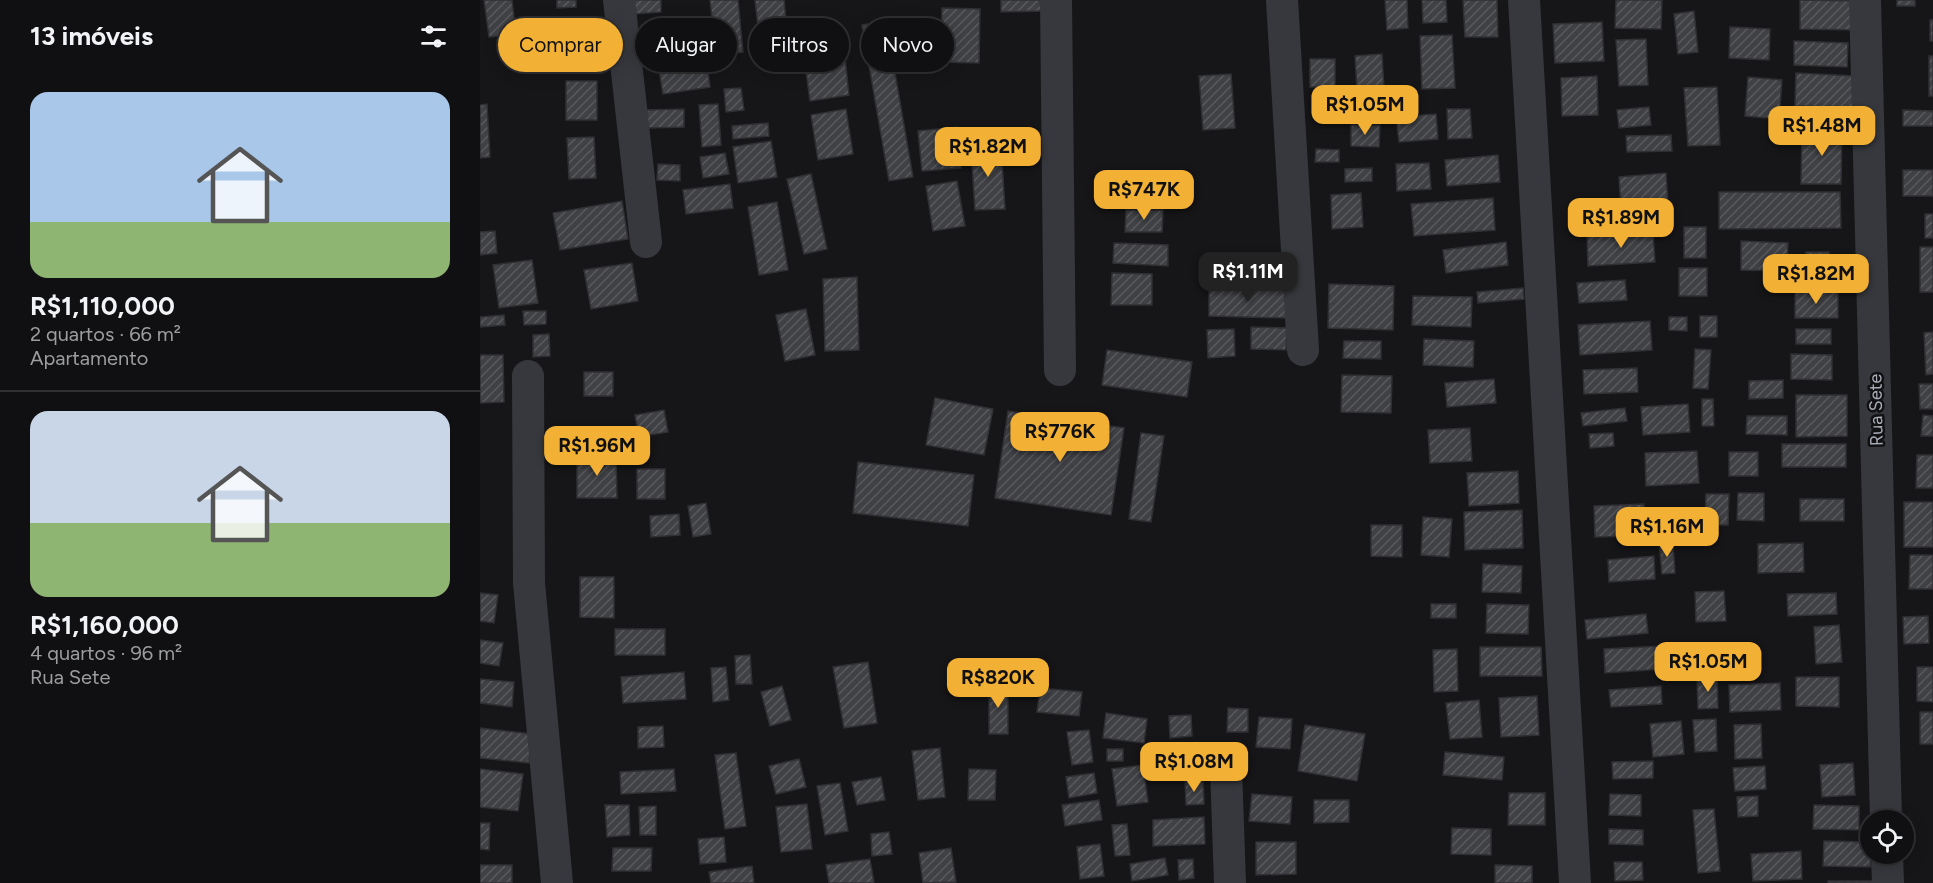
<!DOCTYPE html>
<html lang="pt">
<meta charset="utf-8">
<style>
body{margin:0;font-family:Figtree,sans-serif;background:#1e1e20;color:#f1f3f6;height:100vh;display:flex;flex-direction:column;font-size:22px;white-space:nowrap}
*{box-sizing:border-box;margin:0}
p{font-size:20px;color:#9c9d9f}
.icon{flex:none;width:33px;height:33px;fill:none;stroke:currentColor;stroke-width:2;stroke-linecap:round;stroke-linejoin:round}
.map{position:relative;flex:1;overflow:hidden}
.side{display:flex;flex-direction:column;background:#101012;width:480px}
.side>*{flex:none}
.top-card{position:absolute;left:18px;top:18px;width:570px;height:54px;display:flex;gap:12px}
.buttons{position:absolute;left:1380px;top:810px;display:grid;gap:12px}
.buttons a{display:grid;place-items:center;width:54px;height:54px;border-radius:50%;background:#101012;box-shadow:0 3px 15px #0003,0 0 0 2px #303032;font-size:30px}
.price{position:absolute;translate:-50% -51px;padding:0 14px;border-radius:12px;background:#f2b134;color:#111;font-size:20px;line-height:39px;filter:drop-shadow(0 2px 3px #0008)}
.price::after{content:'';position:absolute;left:50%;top:36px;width:18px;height:14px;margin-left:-9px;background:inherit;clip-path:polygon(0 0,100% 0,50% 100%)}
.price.selected{background:#222;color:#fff}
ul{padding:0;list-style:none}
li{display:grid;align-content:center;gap:12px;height:318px;padding:0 30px}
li+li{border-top:2px solid #303032}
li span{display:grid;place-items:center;height:186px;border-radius:18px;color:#555}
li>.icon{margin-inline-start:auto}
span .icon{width:108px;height:108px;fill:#fffc;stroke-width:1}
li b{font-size:26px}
h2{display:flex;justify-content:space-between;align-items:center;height:72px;padding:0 30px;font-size:26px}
.chip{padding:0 21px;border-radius:27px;background:#101012;box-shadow:0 3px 15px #0003,0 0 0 2px #303032;font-size:21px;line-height:54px}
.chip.selected{background:#f2b134;color:#111}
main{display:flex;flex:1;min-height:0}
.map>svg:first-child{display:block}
.building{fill:url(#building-hatch);stroke:#303034;stroke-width:1.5}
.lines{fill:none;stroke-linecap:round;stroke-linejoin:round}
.minor{stroke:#37383d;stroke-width:32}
.labels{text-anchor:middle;stroke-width:5;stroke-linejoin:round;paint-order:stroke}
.street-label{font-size:18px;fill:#a8adb8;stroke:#111113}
</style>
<main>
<section class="side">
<h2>13 imóveis<svg class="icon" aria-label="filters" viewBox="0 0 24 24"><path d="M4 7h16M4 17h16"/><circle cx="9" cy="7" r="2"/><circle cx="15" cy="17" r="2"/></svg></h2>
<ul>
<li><span style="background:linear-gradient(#a9c7e8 70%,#8fb573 0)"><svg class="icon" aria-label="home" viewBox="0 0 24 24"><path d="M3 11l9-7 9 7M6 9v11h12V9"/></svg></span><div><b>R$1,110,000</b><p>2 quartos · 66 m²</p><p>Apartamento</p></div></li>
<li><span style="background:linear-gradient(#c9d6e8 60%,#8fb573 0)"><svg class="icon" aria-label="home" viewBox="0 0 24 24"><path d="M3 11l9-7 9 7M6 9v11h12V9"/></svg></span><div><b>R$1,160,000</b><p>4 quartos · 96 m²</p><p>Rua Sete</p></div></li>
</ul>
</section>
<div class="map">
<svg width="1453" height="883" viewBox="0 0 1453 883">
<defs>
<pattern id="building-hatch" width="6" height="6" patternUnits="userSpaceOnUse" patternTransform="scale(1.5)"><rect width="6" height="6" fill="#404145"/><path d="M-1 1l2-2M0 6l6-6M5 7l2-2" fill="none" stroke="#595a5e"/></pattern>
</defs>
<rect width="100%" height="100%" fill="#161618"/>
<path class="building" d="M4,0H32L36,34L9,37Z
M77,0H96V7L77,8Z
M153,0H181V12L154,14Z
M230,0H258L263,52L236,55Z
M275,0H304L311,67L283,70Z
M521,0H560L561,11L521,12Z
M905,0H927L928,28L907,30Z
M942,0H966L967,22L943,23Z
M983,0H1017L1018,37H985Z
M1136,0H1182L1181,29L1135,28Z
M1320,0L1376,1V30L1320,29Z
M1417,0H1435V6H1417Z
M462,8L500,9L499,63L461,62Z
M1214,11L1218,52L1198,54L1194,14Z
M1450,20H1453V41H1450Z
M89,21L90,49L72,50L71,22Z
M406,21L433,177L409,181L382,25Z
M1122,22L1124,61L1075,63L1073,24Z
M1250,27L1290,29L1289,60L1249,58Z
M972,35L975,88L942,89L940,36Z
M363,39L369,95L330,101L322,43Z
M1166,39L1168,85L1139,86L1136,40Z
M1314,41L1368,43L1367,67L1314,65Z
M902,54L904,89L877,90L875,56Z
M102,55H122V73H102Z
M1449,56H1453V96H1449Z
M830,59H855V87H830Z
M227,63L230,87L183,94L179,70Z
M1316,73L1375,76L1374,108L1315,106Z
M751,74L755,128L723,130L719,76Z
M1117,76L1118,115L1082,116L1081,78Z
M1268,77L1302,80L1299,119L1265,116Z
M86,81H117V120H86Z
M1237,87L1240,145L1208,146L1204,88Z
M261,88L264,110L246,112L244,89Z
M7,104L10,157L0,158V105Z
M238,104L241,145L222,147L219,105Z
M1169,107L1171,125L1139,128L1137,110Z
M204,109V127L167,128V110Z
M366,109L373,154L338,160L331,115Z
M967,109H990L992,138L968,139Z
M1423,110L1453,111V126H1423Z
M956,114L958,139L919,142L916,117Z
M288,123L289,136L253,139L252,126Z
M871,125H900L899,147L871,146Z
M477,127L481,168L442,171L438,131Z
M1322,130H1362L1361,184H1321Z
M1191,135L1192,151L1147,152L1146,136Z
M114,137L116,178L89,179L87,138Z
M291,141L297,177L258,183L253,147Z
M521,145L525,209L495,210L491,147Z
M836,149L859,150V162H835Z
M245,153L249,174L223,178L220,157Z
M1018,155L1020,182L967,186L965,160Z
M949,163L951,189L917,191L916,164Z
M178,164L200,165V181L177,180Z
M892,168V181L865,182V169Z
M1423,170H1453V196H1423Z
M1186,173L1188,204L1141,207L1139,177Z
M331,174L347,249L324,254L307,179Z
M477,181L485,226L453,231L446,186Z
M250,184L253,208L206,214L203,190Z
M1239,192H1360L1361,228L1239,229Z
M881,193L883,227L852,229L851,195Z
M1013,198L1015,230L934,236L931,204Z
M142,201L148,239L80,250L73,213Z
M297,202L308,270L279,275L268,207Z
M646,210H683L682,232H645Z
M1445,214H1453V238H1445Z
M1204,227H1226V258H1204Z
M15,231L17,253L0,255V232Z
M1173,232L1175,262L1108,266L1107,235Z
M1261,241L1308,243L1307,271L1261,270Z
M1026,242L1028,265L966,273L963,250Z
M634,243L688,245V266L633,263Z
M1440,247H1453V292H1440Z
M1326,252H1349V273L1326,274Z
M52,260L58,303L19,308L13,265Z
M152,263L158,301L111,309L104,270Z
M1199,268H1227V296H1199Z
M632,273L672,274V305H631Z
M377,277L379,350L345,351L343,279Z
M1145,280L1147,300L1099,303L1097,283Z
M849,284L914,286L913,330L848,328Z
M729,288L807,290L806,318L729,316Z
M1043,288L1044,299L998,303L997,292Z
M1315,292H1358V318H1315Z
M933,296L992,297L991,327L932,325Z
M326,309L335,355L305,361L296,315Z
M43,311H66V324L44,325Z
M24,315L25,325L0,327V317Z
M1220,316H1237V337H1220Z
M1189,317H1207V331L1189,330Z
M1170,321L1172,350L1100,355L1098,325Z
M771,327L807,328L806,350L771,349Z
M754,329L755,356L728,358L727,330Z
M1316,329H1351V344H1316Z
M1453,332V374L1446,375L1444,333Z
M69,334L70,356L53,357V335Z
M944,339L994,341L993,367L943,365Z
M864,341H901V359L863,358Z
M1215,349L1231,350L1228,389L1213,388Z
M627,350L712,362L707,397L622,385Z
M1311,354L1352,355V380L1311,379Z
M0,355H23L24,402L0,403Z
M1157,368L1158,392L1104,394L1103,370Z
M104,372H133V396H104Z
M862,375L912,376L911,413L861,412Z
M1014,379L1016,403L967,407L965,383Z
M1303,380V398L1269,399V381Z
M1439,384H1453V409H1440Z
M1316,395H1367V436L1316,437Z
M455,398L513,409L504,455L446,445Z
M1222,399H1233L1234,426H1222Z
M1208,404L1210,432L1163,435L1161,407Z
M1145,408L1147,421L1103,426L1101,413Z
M184,410L188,432L159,437L155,415Z
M528,411L644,428L631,515L515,498Z
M1443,415L1453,416V436H1441Z
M1267,416H1307V435L1266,434Z
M990,428L992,461L950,463L948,430Z
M661,433L684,436L671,522L649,519Z
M1133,433L1134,446L1110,448L1109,434Z
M1302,444H1366V467H1302Z
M1217,451L1219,483L1166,486L1165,453Z
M1249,452H1278V476H1249Z
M1437,455H1453V488H1436Z
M97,456H136L137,498H97Z
M378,462L494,475L488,526L373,513Z
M157,469H185V499H157Z
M1038,471L1039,503L989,506L987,473Z
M1258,493H1284V521L1257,520Z
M1226,494H1249L1248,525H1225Z
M1320,499H1364V521H1320Z
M1424,502H1453V547H1424Z
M226,503L231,534L213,537L208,506Z
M1164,504V536L1115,537L1114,506Z
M1042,510L1043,548L985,550L984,512Z
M199,514L200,535L171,537L170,516Z
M943,517L972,519L969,557L941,555Z
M891,525H922V557L891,556Z
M1179,543H1193L1195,573L1182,574Z
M1323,543L1324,572L1278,573V544Z
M1430,555H1453V589H1429Z
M1174,556L1175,579L1129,582L1128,560Z
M1003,564L1042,566L1041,593L1002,592Z
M100,577H134V618L100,617Z
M1244,591L1246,621L1216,622L1215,592Z
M0,593L18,595L14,623L0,621Z
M1356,593L1357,614L1308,616L1307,594Z
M951,604H976V618H951Z
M1007,604L1049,605L1048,634L1006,633Z
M1166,614L1168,633L1107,639L1105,620Z
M1448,616L1449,643L1424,644L1423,617Z
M1359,625L1362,662L1336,664L1334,627Z
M135,629H185V655H135Z
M0,640L23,643L19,666L0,663Z
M1182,646L1183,669L1125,673L1124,649Z
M1000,647H1061L1062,676H1000Z
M977,649L978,691L954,692L953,650Z
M270,655L272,684H256L255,656Z
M388,662L397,723L364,728L353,667Z
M246,667L249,700L233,702L231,668Z
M1437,667H1453V702L1437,701Z
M204,672L206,699L143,703L141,677Z
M1237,676L1238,708L1218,709L1217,677Z
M1316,677H1359V707L1316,706Z
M0,679L34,682L32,707L0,703Z
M1300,683L1301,710L1250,712L1249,685Z
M509,684H528V734H509Z
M302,686L311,720L290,726L281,692Z
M1181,686L1182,704L1131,707L1129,690Z
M560,688L602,692L599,716L557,712Z
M1057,696L1059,735L1021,737L1019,698Z
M999,700L1002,737L970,739L966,703Z
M748,708L768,709V732H747Z
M1440,712H1453V744H1440Z
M626,713L667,719L664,743L623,738Z
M711,715L712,736L690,738L689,716Z
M779,717L812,719L810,749L776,747Z
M1236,719L1237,751L1215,752L1213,720Z
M1201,721L1204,754L1173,757L1170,724Z
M1281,724L1282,758L1255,759L1254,725Z
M825,725L885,734L877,781L818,771Z
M183,726L184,747L158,748V727Z
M0,728L52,734L49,763L0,758Z
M609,730L613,762L592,765L587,732Z
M460,748L465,797L438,800L432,751Z
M627,749H643V761H627Z
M965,752L1024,757L1022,780L963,775Z
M256,753L266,826L245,829L235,755Z
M319,759L326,787L296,794L289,766Z
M1173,761V778L1133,779L1132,762Z
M1373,763L1375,795L1342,797L1340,765Z
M663,765L668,802L637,806L632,769Z
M1285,766L1286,789L1255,791L1253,768Z
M0,769L43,774L38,811L0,807Z
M194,769L196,791L141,794L140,772Z
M489,769L516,770L515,800H488Z
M614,773L617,793L589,798L586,777Z
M401,777L405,800L377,805L372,782Z
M705,781H723L724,804L706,805Z
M360,783L368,831L345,835L337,786Z
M1029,793H1065V825H1028Z
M772,794L812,797L810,824L769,821Z
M1130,794L1161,795V816L1129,815Z
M1278,796V816L1258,817L1257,797Z
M619,800L622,820L585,826L582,805Z
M834,800H869V822L834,823Z
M327,804L332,849L301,852L296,807Z
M125,805H149L150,835L127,837Z
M1334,805L1379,806V830L1333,829Z
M176,806V835H160L159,807Z
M1234,809L1240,871L1218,873L1213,810Z
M724,817L725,844L673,846V820Z
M0,823H10L9,850L0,849Z
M647,824L650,855L635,856L632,825Z
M972,828L1011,829V855L971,854Z
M1129,829L1163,830V845L1129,844Z
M409,832L412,854L392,856L391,834Z
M244,837L246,862L220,864L218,839Z
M1344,841L1390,842L1391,867L1343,866Z
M776,842H816V874L776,875Z
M620,844L624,876L600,879L597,847Z
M133,848H172L171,871H132Z
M471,848L476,882L443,883L439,853Z
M1321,851L1322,879L1273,881L1271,854Z
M685,858L688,875L652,881L650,864Z
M390,859L394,883H349L346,865Z
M713,859L714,878L699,880L698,860Z
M1134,862H1162L1163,880L1135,881Z
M0,865H32V883H0Z
M1015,865L1052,866V883H1015Z
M272,866L274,883H231L229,872Z
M1348,881H1400V883H1348Z"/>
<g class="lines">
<path class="minor" d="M139,0L166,242
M576,0L580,370
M802,0L823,350
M1044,0L1095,883
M1385,0L1406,820
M48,376L49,583L77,883
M746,768L750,883
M1407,854L1408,883"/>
</g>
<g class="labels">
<g class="street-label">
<text transform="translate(1396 410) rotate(-91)" y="6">Rua Sete</text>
</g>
</g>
</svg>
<div class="buttons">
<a><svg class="icon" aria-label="locate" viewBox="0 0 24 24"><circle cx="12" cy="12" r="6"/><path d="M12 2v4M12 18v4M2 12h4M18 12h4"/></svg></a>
</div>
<b class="price" style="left:885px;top:136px">R$1.05M</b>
<b class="price" style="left:1342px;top:157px">R$1.48M</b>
<b class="price" style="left:508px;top:178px">R$1.82M</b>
<b class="price" style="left:664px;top:221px">R$747K</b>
<b class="price" style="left:1141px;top:249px">R$1.89M</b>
<b class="price selected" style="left:768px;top:303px">R$1.11M</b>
<b class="price" style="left:1336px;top:305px">R$1.82M</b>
<b class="price" style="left:580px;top:463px">R$776K</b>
<b class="price" style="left:117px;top:477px">R$1.96M</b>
<b class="price" style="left:1187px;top:558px">R$1.16M</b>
<b class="price" style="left:1228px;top:693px">R$1.05M</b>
<b class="price" style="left:518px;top:709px">R$820K</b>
<b class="price" style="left:714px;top:793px">R$1.08M</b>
<div class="top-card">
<a class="chip selected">Comprar</a>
<a class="chip">Alugar</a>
<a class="chip">Filtros</a>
<a class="chip">Novo</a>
</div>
</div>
</main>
